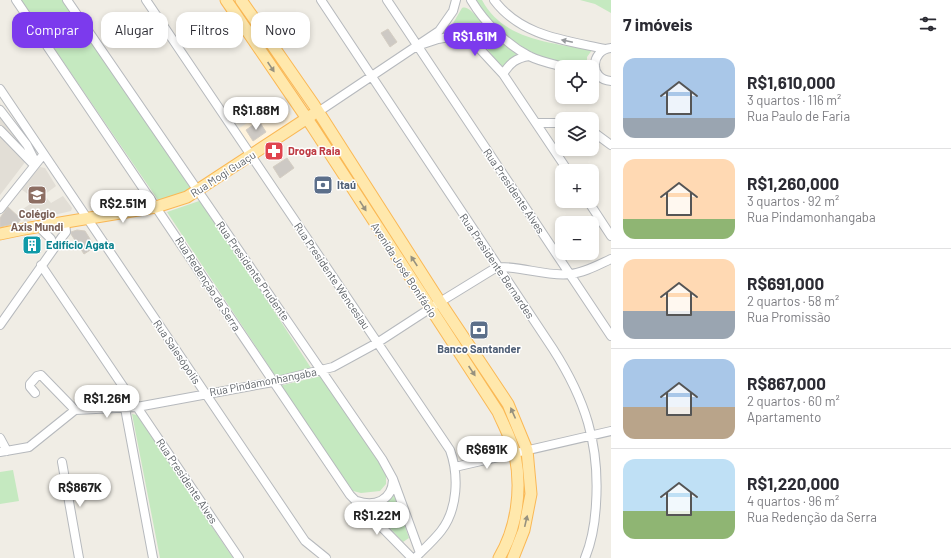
<!DOCTYPE html>
<html lang="pt">
<meta charset="utf-8">
<style>
body{margin:0;font-family:Barlow,sans-serif;background:#f7f7f7;color:#2b2b33;height:100vh;display:flex;flex-direction:column;font-size:15px;white-space:nowrap}
*{box-sizing:border-box;margin:0}
p{font-size:13px;color:#7c7c81}
.icon{flex:none;width:22px;height:22px;fill:none;stroke:currentColor;stroke-width:2;stroke-linecap:round;stroke-linejoin:round}
.map{position:relative;flex:1;overflow:hidden}
.details{display:flex;flex-direction:column;background:#fff;width:340px}
.details>*{flex:none}
.guide{position:absolute;left:12px;top:12px;width:380px;height:36px;display:flex;gap:8px}
.controls{position:absolute;left:555px;top:60px;display:grid;gap:8px}
.controls a{display:grid;place-items:center;width:44px;height:44px;border-radius:8px;background:#fff;box-shadow:0 2px 6px #0003;font-size:20px}
.price{position:absolute;translate:-50% -34px;padding:0 9px;border-radius:14px;background:#fff;color:#222;font-size:13px;line-height:26px;filter:drop-shadow(0 1px 2px #0008)}
.price::after{content:'';position:absolute;left:50%;top:24px;width:12px;height:9px;margin-left:-6px;background:inherit;clip-path:polygon(0 0,100% 0,50% 100%)}
.price.on{background:#7c3aed;color:#fff}
ul{padding:0;list-style:none}
li{display:flex;align-items:center;gap:12px;height:100px;padding:0 12px}
li+li{border-top:1px solid #e1e1e2}
li span{display:grid;place-items:center;flex:none;width:112px;height:80px;border-radius:12px;color:#555}
li>.icon{margin-inline-start:auto}
span .icon{width:48px;height:48px;fill:#fffc;stroke-width:1}
li b{font-size:17px}
h2{display:flex;justify-content:space-between;align-items:center;height:48px;padding:0 12px;font-size:17px}
.tag{padding:0 14px;border-radius:12px;background:#fff;box-shadow:0 2px 6px #0003;font-size:14px;line-height:36px}
.tag.on{background:#7c3aed;color:#fff}
main{display:flex;flex:1;min-height:0}
.map>svg:first-child{display:block}
.commercial{fill:#fff3dc}
.education{fill:#e2ded6}
.green{fill:#c5e9c0}
.building{fill:#cdc9c4;stroke:#d5cec3}
.lines{fill:none;stroke-linecap:round;stroke-linejoin:round}
.minor-casing{stroke:#b6b9bd;stroke-width:10}
.major-casing{stroke:#fab855;stroke-width:13}
.minor{stroke:#fff;stroke-width:8}
.major{stroke:#ffe8ac;stroke-width:11}
.oneway{fill:#96999c}
.oneway2{fill:#96917f}
.labels{text-anchor:middle;stroke-width:3;stroke-linejoin:round;paint-order:stroke}
.health-label{font-size:11px;font-weight:bold;fill:#be3a42;stroke:#fff;text-anchor:start}
.street-label{font-size:11px;fill:#5d6267;stroke:#fff}
.service-label{font-size:11px;font-weight:bold;fill:#4e5e75;stroke:#fff;text-anchor:start}
.education-label{font-size:11px;font-weight:bold;fill:#785e54;stroke:#fff}
.culture-label{font-size:11px;font-weight:bold;fill:#0d838f;stroke:#fff;text-anchor:start}
</style>
<main>
<div class="map">
<svg width="611" height="558" viewBox="0 0 611 558">
<rect width="100%" height="100%" fill="#f0ede5"/>
<path class="commercial" d="M287,108L291,116L289,123L254,147L250,146L238,129L259,115L264,123Z"/>
<path class="education" d="M0,103L32,153L0,195Z
M40,167L45,168L56,186L44,195L51,203L63,196L72,208L71,211L24,222L20,211L36,200L21,189Z"/>
<path class="green" d="M21,0H63L193,191L158,200Z
M475,0H482C503,40 552,43 592,50L587,57V67L536,56L496,29Z
M580,0H611V13L595,4Z
M462,8C465,7 467,8 470,10C487,25 494,41 516,53V57L504,67L500,66L486,47L449,30Z
M202,200L311,368L276,377L167,212Z
M321,376L386,473V484L380,491L361,493L353,491L279,386Z
M132,414L137,415L233,558H160Z
M13,470L19,501L0,504V472Z
M394,495L409,538L403,542L370,507L383,503Z"/>
<path class="building" d="M287,29L293,38L284,44L278,35Z
M388,29L397,42L390,47L381,33Z
M259,121L266,132L253,141L246,130Z
M287,158L294,168L280,178L273,167Z
M8,207L21,219L18,223L0,227V218Z
M77,230L85,231L95,247L84,254L71,234V232Z
M39,240L40,247L24,249L23,243Z"/>
<g class="lines">
<g class="minor-casing">
<path id="minor" d="M16,0L350,495L412,558
M67,0L382,459L393,479L420,553
M146,0L450,450C459,475 458,509 441,531C434,540 424,549 415,558
M321,0L553,349C585,399 600,444 596,504C595,523 592,541 585,558
M387,0L611,336
M471,0C484,22 506,44 529,56C541,62 553,64 565,67
M494,0C521,36 564,40 605,49
M417,46L438,39L449,37L465,40L478,47L503,74L568,171
M611,48C590,50 589,80 611,81
M503,74C510,63 516,58 529,56
M0,89L305,541L326,558
M0,110L27,145L36,163
M318,112L439,31L453,11L456,0
M537,123H562
M0,130L34,165
M592,131L611,145
M588,201L611,236
M0,209L43,155
M39,227L51,239L52,250
M41,265L239,558
M0,325L62,237L66,232L65,223
M125,408L153,558
M75,410L137,407L273,382L333,367L377,343L440,302L497,267C521,266 548,277 570,274C584,273 598,265 611,259
M0,438L7,451
M0,452L29,447L75,410L41,375L37,376L30,384V387L35,393
M62,462L79,558
M455,467L611,431
M357,501C374,507 392,501 393,480"/>
</g>
<g class="major-casing">
<path id="major" d="M226,0L312,126L498,412C504,426 512,440 515,455C522,489 517,528 499,558
M241,0L314,105L440,302L508,404L527,450L531,494L524,530L513,558
M0,234L24,229L156,207L187,197L312,115"/>
</g>
<use href="#minor" class="minor"/>
<use href="#major" class="major"/>
</g>
<defs><path id="oneway-solid" d="M-6-.8H1V-3.2L6.5 0L1 3.2V.8H-6Z"/></defs>
<use class="oneway" href="#oneway-solid" transform="translate(567 41) rotate(-168)"/>
<g class="oneway2">
<use href="#oneway-solid" transform="translate(271 67) rotate(56)"/>
<use href="#oneway-solid" transform="translate(363 206) rotate(57)"/>
<use href="#oneway-solid" transform="translate(414 261) rotate(-123)"/>
<use href="#oneway-solid" transform="translate(472 371) rotate(56)"/>
<use href="#oneway-solid" transform="translate(513 413) rotate(-114)"/>
<use href="#oneway-solid" transform="translate(526 521) rotate(-77)"/>
</g>
<defs>
<g id="pharmacy-square" transform="scale(1)"><rect x="-9" y="-9" width="18" height="18" rx="4" fill="#e0444e" stroke="#fff"/><path d="M-2-6h4v4h4v4h-4v4h-4v-4h-4v-4h4Z" fill="#fff"/></g>
<g id="bank-square" transform="scale(1)"><rect x="-9" y="-9" width="18" height="18" rx="4" fill="#5c6f8a" stroke="#fff"/><path d="M-6-4H6V4H-6ZM0-2.3a2.3 2.3 0 1 0 0 4.6a2.3 2.3 0 1 0 0-4.6Z" fill="#fff"/></g>
<g id="school-square" transform="scale(1)"><rect x="-9" y="-9" width="18" height="18" rx="4" fill="#8d6e63" stroke="#fff"/><path d="M0-5L7-2L0 1L-7-2ZM-4 1L0 2.5L4 1V4Q0 6-4 4Z" fill="#fff"/></g>
<g id="building-square" transform="scale(1)"><rect x="-9" y="-9" width="18" height="18" rx="4" fill="#0f9aa8" stroke="#fff"/><path d="M-4-6H4V6H1V3H-1V6H-4ZM-2.5-4.3h1.7v1.8h-1.7ZM.8-4.3h1.7v1.8H.8ZM-2.5-1h1.7V.8h-1.7ZM.8-1h1.7V.8H.8Z" fill="#fff"/></g>
</defs>
<g fill-rule="evenodd">
<use href="#pharmacy-square" x="274" y="151"/>
<use href="#bank-square" x="323" y="185"/>
<use href="#school-square" x="37" y="195"/>
<use href="#building-square" x="32" y="245"/>
<use href="#bank-square" x="479" y="330"/>
</g>
<g class="labels">
<g class="health-label">
<text x="288" y="155">Droga Raia</text>
</g>
<g class="street-label">
<text transform="translate(223 174) rotate(-33)" y="4">Rua Mogi Guaçu</text>
<text transform="translate(514 191) rotate(56)" y="4">Rua Presidente Alves</text>
<text transform="translate(497 266) rotate(56)" y="4">Rua Presidente Bernardes</text>
<text transform="translate(404 270) rotate(57)" y="4">Avenida José Bonifácio</text>
<text transform="translate(253 271) rotate(55)" y="4">Rua Presidente Prudente</text>
<text transform="translate(332 276) rotate(56)" y="4">Rua Presidente Wenceslau</text>
<text transform="translate(208 284) rotate(57)" y="4">Rua Redenção da Serra</text>
<text transform="translate(177 352) rotate(56)" y="4">Rua Salesópolis</text>
<text transform="translate(263 382) rotate(-11)" y="4">Rua Pindamonhangaba</text>
<text transform="translate(187 481) rotate(56)" y="4">Rua Presidente Alves</text>
</g>
<g class="service-label">
<text x="337" y="189">Itaú</text>
<text x="479" y="353" text-anchor="middle">Banco Santander</text>
</g>
<g class="education-label">
<text x="37" y="218">Colégio<tspan x="37" dy="13">Axis Mundi</tspan></text>
</g>
<g class="culture-label">
<text x="46" y="249">Edifício Agata</text>
</g>
</g>
</svg>
<div class="controls">
<a><svg class="icon" aria-label="locate" viewBox="0 0 24 24"><circle cx="12" cy="12" r="6"/><path d="M12 2v4M12 18v4M2 12h4M18 12h4"/></svg></a>
<a><svg class="icon" aria-label="layers" viewBox="0 0 24 24"><path d="M12 4l9 5-9 5-9-5zM3 14l9 5 9-5"/></svg></a>
<a>+</a>
<a>−</a>
</div>
<b class="price on" style="left:475px;top:57px">R$1.61M</b>
<b class="price" style="left:256px;top:131px">R$1.88M</b>
<b class="price" style="left:123px;top:224px">R$2.51M</b>
<b class="price" style="left:107px;top:419px">R$1.26M</b>
<b class="price" style="left:487px;top:470px">R$691K</b>
<b class="price" style="left:80px;top:508px">R$867K</b>
<b class="price" style="left:377px;top:536px">R$1.22M</b>
<div class="guide">
<a class="tag on">Comprar</a>
<a class="tag">Alugar</a>
<a class="tag">Filtros</a>
<a class="tag">Novo</a>
</div>
</div>
<section class="details">
<h2>7 imóveis<svg class="icon" aria-label="filters" viewBox="0 0 24 24"><path d="M4 7h16M4 17h16"/><circle cx="9" cy="7" r="2"/><circle cx="15" cy="17" r="2"/></svg></h2>
<ul>
<li><span style="background:linear-gradient(#a9c7e8 75%,#9aa5b1 0)"><svg class="icon" aria-label="home" viewBox="0 0 24 24"><path d="M3 11l9-7 9 7M6 9v11h12V9"/></svg></span><div><b>R$1,610,000</b><p>3 quartos · 116 m²</p><p>Rua Paulo de Faria</p></div></li>
<li><span style="background:linear-gradient(#ffd9b3 75%,#8fb573 0)"><svg class="icon" aria-label="home" viewBox="0 0 24 24"><path d="M3 11l9-7 9 7M6 9v11h12V9"/></svg></span><div><b>R$1,260,000</b><p>3 quartos · 92 m²</p><p>Rua Pindamonhangaba</p></div></li>
<li><span style="background:linear-gradient(#ffd9b3 65%,#9aa5b1 0)"><svg class="icon" aria-label="home" viewBox="0 0 24 24"><path d="M3 11l9-7 9 7M6 9v11h12V9"/></svg></span><div><b>R$691,000</b><p>2 quartos · 58 m²</p><p>Rua Promissão</p></div></li>
<li><span style="background:linear-gradient(#a9c7e8 60%,#b9a48a 0)"><svg class="icon" aria-label="home" viewBox="0 0 24 24"><path d="M3 11l9-7 9 7M6 9v11h12V9"/></svg></span><div><b>R$867,000</b><p>2 quartos · 60 m²</p><p>Apartamento</p></div></li>
<li><span style="background:linear-gradient(#bfe0f5 65%,#8fb573 0)"><svg class="icon" aria-label="home" viewBox="0 0 24 24"><path d="M3 11l9-7 9 7M6 9v11h12V9"/></svg></span><div><b>R$1,220,000</b><p>4 quartos · 96 m²</p><p>Rua Redenção da Serra</p></div></li>
</ul>
</section>
</main>
